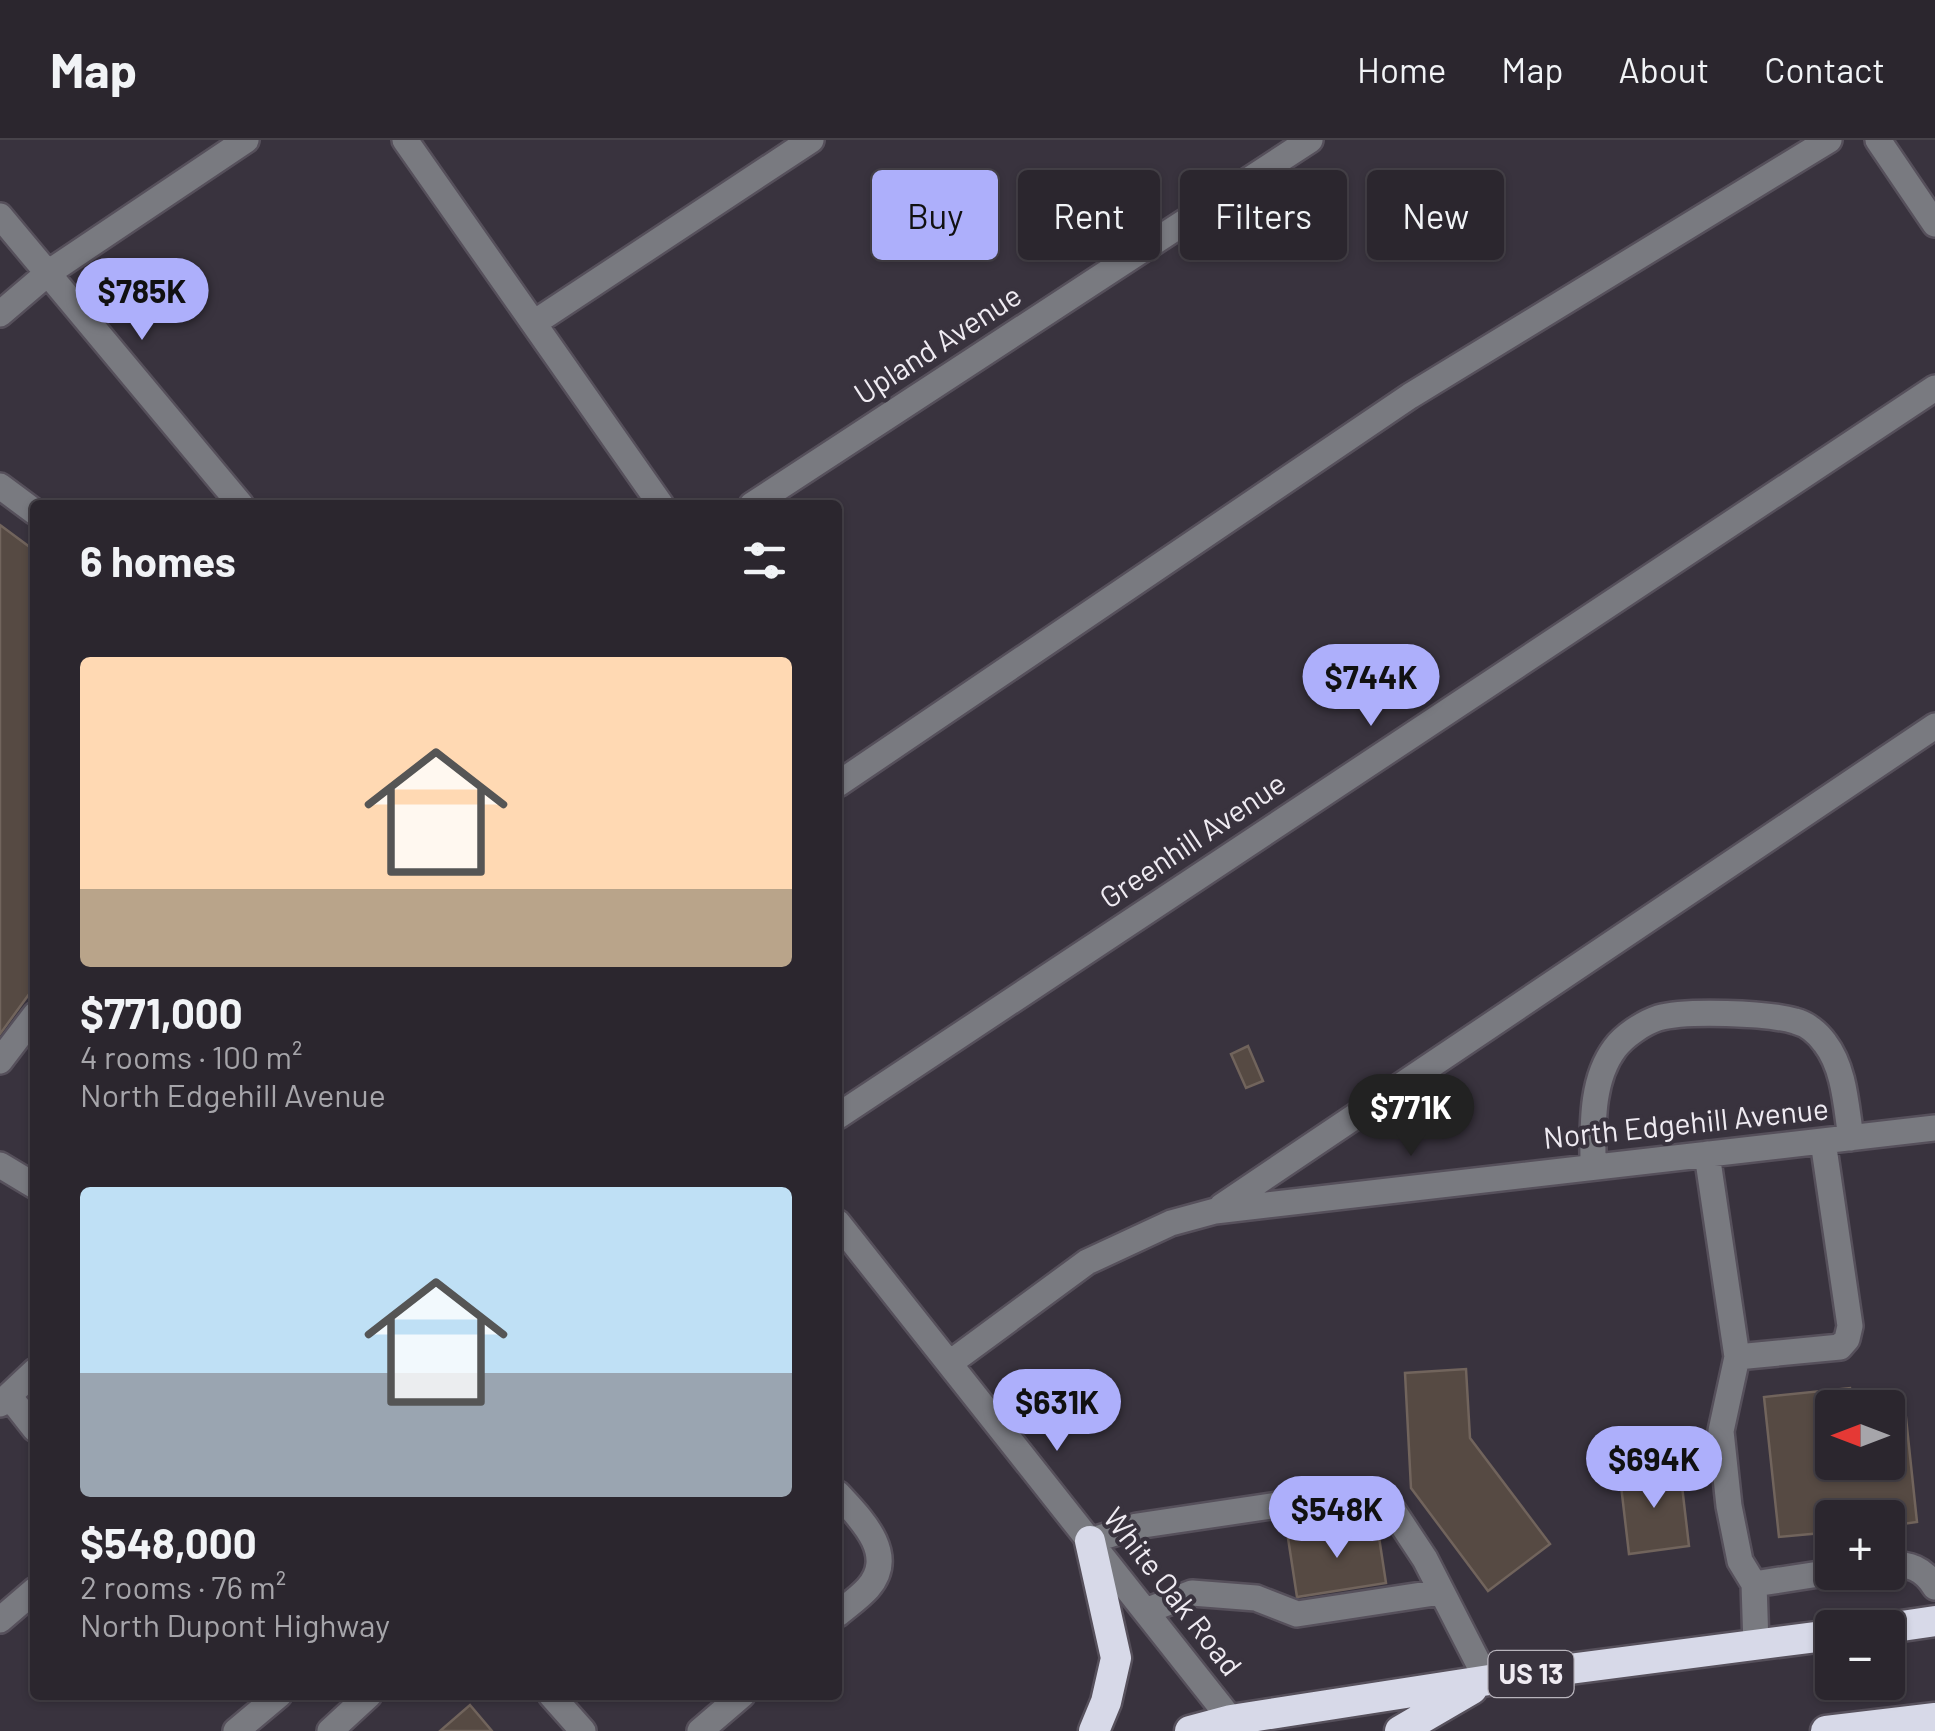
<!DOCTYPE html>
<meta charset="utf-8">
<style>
body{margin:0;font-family:Barlow,sans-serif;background:#332e36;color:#f1f3f6;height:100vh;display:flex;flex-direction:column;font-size:38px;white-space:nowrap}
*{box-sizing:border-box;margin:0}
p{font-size:32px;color:#a6a5aa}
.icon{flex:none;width:55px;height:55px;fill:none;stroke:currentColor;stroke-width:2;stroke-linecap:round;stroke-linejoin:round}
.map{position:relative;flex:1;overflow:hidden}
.sheet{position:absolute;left:30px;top:360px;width:812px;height:1200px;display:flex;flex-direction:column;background:#2b262e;border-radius:10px;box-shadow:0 2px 8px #0004,0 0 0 2px #47434a}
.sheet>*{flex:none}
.hud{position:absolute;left:872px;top:30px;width:912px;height:90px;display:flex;gap:20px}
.needle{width:65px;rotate:270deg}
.controls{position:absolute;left:1815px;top:1250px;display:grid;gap:20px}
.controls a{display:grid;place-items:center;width:90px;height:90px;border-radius:10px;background:#2b262e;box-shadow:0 2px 8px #0004,0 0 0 2px #47434a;font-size:50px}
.price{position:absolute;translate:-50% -85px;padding:0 22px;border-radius:35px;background:#adaffb;color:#111;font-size:32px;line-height:65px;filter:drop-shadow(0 2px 5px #0008)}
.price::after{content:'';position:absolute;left:50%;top:60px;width:30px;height:22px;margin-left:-15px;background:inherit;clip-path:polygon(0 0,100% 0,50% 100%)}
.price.active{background:#222;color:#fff}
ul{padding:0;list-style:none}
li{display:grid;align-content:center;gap:20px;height:530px;padding:0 50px}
li span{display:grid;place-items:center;height:310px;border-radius:10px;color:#555}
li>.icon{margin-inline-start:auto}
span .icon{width:180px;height:180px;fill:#fffc;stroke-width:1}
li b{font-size:42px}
h2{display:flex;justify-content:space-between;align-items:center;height:120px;padding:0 50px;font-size:42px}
.chip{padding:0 35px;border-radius:10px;background:#2b262e;box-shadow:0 2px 8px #0004,0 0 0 2px #47434a;font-size:35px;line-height:90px}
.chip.active{background:#adaffb;color:#111}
header{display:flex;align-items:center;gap:60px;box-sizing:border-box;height:140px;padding:0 50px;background:#2b262e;border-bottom:2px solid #47434a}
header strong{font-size:48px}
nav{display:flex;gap:55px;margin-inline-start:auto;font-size:35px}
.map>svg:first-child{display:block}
.building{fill:#564a43;stroke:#71645c;stroke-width:2.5;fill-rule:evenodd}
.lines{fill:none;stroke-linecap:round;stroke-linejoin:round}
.minor-casing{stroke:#56505b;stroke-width:30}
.highway-casing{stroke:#56505b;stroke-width:35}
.minor{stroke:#797a80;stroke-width:25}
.highway{stroke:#d7d9e8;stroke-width:30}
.labels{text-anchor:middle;stroke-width:8;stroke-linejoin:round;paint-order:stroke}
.shield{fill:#39333e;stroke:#b8b4bc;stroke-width:2.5}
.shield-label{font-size:28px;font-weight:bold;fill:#efebf2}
.street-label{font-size:30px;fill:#efebf2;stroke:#39333e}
</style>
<header>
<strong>Map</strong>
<nav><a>Home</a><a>Map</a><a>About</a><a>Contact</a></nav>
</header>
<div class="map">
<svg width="1935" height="1591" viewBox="0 0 1935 1591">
<rect width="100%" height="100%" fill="#39333e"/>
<path class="building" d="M0,385L35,411V846L0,894Z
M1248,906L1263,941L1246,948L1231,914Z
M1466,1229L1470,1298L1550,1404L1488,1451L1411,1348L1405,1233Z
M1850,1248L1852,1265L1904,1259L1917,1382L1888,1386V1378H1832V1392L1779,1397L1764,1257ZM1832,1268H1888V1322H1832Z
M1680,1329L1689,1406L1629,1414L1620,1337Z
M1377,1384L1386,1443L1297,1457L1288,1398Z
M470,1565L492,1591H440Z"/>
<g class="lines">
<g class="minor-casing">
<path id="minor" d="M405,0L661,365
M1878,0L1935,84
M0,76L241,365
M0,174L48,133L246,0
M534,183L811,0
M0,346L35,372
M752,365L1310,0
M838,644L1410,256L1829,0
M0,921L35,875
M838,976L1935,248
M1707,1014L1737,1217L1840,1207L1847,1199L1850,1186L1823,1001
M0,1025L35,1046
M1593,1027C1593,989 1590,941 1615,908C1624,896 1643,883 1658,878C1686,870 1767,873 1795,881C1807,884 1818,893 1825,903C1845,929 1846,967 1851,998
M1222,1066L1935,586
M838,1083L1240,1591
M1737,1217L1721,1291L1729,1366L1740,1421L1754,1444
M950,1223L1087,1122L1171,1083L1215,1071L1935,988
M9,1256L35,1289
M0,1264L35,1231
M838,1354C860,1378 898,1414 868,1448C859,1458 847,1466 838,1474
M1090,1401L1137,1386L1365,1352L1388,1363L1425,1419L1487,1540
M1888,1424C1910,1424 1923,1428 1935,1447
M1146,1471L1192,1453L1256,1458L1297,1474L1441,1452
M0,1480L35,1450
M1756,1505L1754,1444L1832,1432
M551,1555L583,1591
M236,1591L279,1555
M330,1591L369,1555
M700,1591L742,1555"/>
</g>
<g class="highway-casing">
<path id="highway" d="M1090,1401L1116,1518L1106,1562L1094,1591
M1888,1488L1935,1481
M1190,1591L1231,1580L1515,1536L1832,1495
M1400,1591L1472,1549
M1826,1591L1935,1578"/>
</g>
<use href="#minor" class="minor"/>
<use href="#highway" class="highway"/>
</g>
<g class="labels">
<rect class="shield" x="1488.5" y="1511" width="85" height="46" rx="8"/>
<g class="shield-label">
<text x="1531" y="1544">US 13</text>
</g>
<g class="street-label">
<text transform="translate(938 205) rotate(-33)" y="10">Upland Avenue</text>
<text transform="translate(1193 701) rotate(-34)" y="10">Greenhill Avenue</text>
<text transform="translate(1686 984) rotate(-6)" y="10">North Edgehill Avenue</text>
<text transform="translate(1172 1452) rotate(52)" y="10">White Oak Road</text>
</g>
</g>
</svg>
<div class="controls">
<a><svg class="needle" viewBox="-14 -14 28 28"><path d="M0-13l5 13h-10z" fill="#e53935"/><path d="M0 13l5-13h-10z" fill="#a6a5aa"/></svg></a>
<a>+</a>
<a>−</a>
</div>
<b class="price" style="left:142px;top:203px">$785K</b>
<b class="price" style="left:1371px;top:589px">$744K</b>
<b class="price active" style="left:1411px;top:1019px">$771K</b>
<b class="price" style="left:1057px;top:1314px">$631K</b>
<b class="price" style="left:1654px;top:1371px">$694K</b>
<b class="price" style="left:1337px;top:1421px">$548K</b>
<div class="hud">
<a class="chip active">Buy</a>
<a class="chip">Rent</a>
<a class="chip">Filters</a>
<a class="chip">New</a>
</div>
<section class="sheet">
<h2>6 homes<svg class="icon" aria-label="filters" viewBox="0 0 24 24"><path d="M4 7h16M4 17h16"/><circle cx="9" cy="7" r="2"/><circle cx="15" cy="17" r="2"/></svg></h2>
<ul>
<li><span style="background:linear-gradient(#ffd9b3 75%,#b9a48a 0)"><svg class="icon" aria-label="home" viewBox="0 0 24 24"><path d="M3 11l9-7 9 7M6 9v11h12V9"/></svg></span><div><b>$771,000</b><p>4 rooms · 100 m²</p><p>North Edgehill Avenue</p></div></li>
<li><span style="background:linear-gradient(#bfe0f5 60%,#9aa5b1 0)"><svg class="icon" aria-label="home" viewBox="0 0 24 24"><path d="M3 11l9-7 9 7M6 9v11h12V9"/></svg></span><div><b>$548,000</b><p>2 rooms · 76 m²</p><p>North Dupont Highway</p></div></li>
</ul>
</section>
</div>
